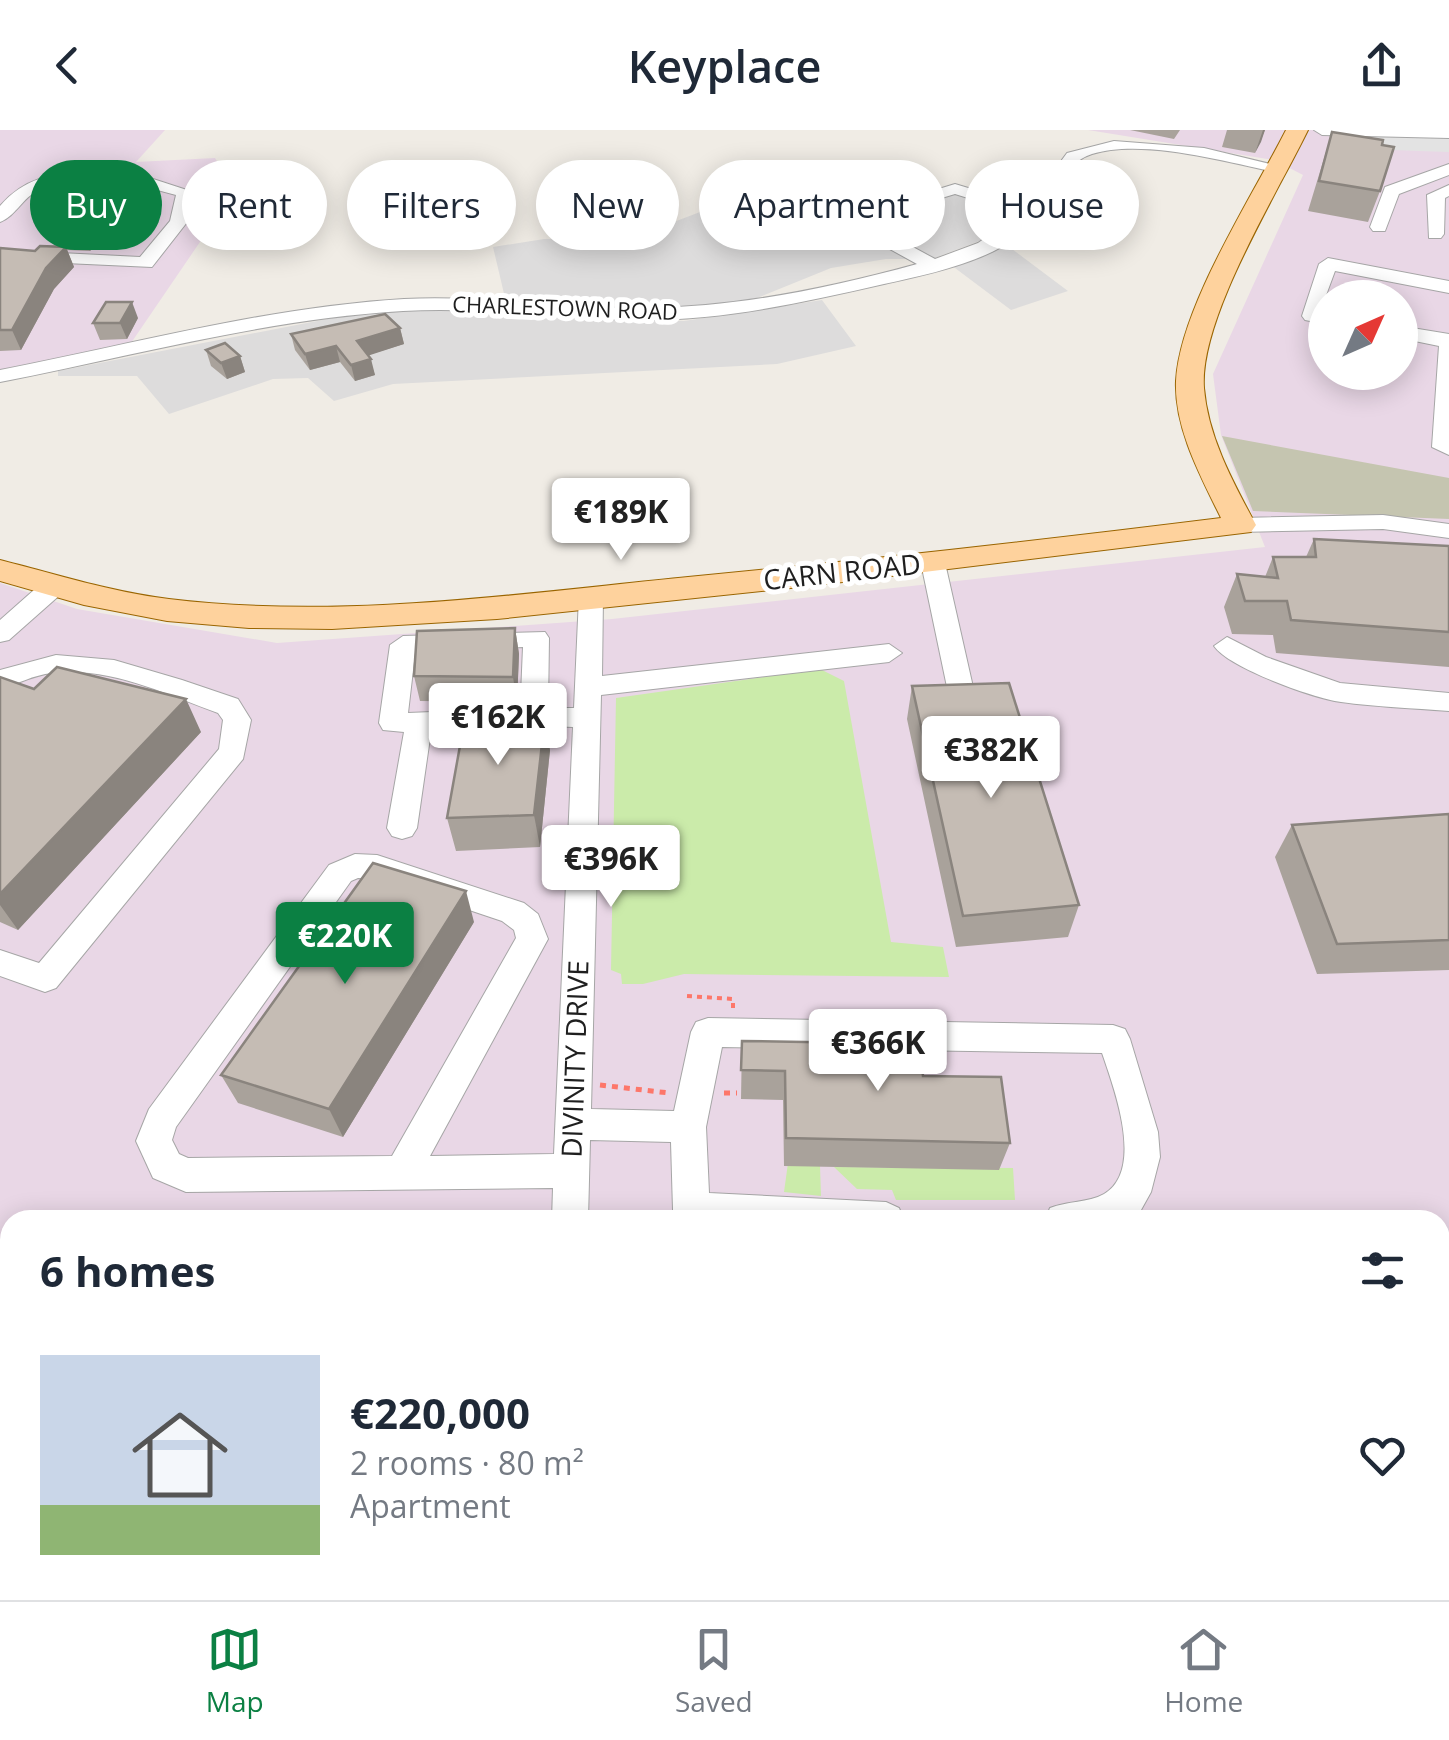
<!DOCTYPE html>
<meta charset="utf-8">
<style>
body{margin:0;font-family:"Open Sans",sans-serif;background:#f6f6f7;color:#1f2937;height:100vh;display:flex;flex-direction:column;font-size:38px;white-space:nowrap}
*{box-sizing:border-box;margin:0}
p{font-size:32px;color:#747a83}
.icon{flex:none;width:55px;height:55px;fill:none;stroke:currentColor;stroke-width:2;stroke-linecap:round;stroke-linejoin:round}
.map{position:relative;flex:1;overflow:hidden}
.details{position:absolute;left:0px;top:1080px;width:1450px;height:390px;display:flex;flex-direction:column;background:#fff;border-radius:30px 30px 0 0;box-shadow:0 5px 25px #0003}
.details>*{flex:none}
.hud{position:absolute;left:30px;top:30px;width:1390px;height:90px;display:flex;gap:20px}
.needle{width:65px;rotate:45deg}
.fabs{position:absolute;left:1308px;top:150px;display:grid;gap:20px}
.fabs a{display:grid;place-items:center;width:110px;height:110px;border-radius:50%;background:#fff;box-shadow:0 5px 25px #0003;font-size:50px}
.price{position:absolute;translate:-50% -85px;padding:0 22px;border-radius:10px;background:#fff;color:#222;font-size:32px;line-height:65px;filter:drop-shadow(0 2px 5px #0008)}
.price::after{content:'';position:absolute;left:50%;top:60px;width:30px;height:22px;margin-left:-15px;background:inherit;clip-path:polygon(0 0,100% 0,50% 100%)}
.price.current{background:#0b8043;color:#fff}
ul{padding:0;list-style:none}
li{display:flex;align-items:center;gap:30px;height:250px;padding:0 40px}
li span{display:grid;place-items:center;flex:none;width:280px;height:200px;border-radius:0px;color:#555}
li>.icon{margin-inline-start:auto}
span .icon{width:120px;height:120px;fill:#fffc;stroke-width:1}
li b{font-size:42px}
h2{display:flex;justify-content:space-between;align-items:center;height:120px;padding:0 40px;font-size:42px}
.pill{padding:0 35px;border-radius:45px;background:#fff;box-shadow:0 5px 25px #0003;font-size:35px;line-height:90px}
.pill.current{background:#0b8043;color:#fff}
header{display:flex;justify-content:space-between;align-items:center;height:130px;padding:0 40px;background:#fff;font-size:45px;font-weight:600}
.dock{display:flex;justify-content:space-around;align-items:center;height:140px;border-top:2px solid #e0e1e3;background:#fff;font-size:28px;color:#747a83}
.dock a{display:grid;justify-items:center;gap:5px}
.dock .current{color:#0b8043}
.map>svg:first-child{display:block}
.residential{fill:#dddcdc}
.industrial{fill:#e9d7e6;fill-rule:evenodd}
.construction{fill:#c5c5b0}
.grass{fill:#cbebaa}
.parking{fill:#e3e3e3}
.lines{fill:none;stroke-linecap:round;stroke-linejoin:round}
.minor-casing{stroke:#a6a6a6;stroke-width:2}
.major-casing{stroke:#9a6500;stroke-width:2}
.path-far1{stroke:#fd776a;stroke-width:4;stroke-dasharray:5 5;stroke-linecap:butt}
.path{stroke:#fd776a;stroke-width:5;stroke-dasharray:6 6;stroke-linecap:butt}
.minor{fill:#fff;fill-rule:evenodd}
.major{fill:#fed29d;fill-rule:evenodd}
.wall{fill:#a9a29b}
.shaded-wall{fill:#8a847e}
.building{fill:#c5bcb4;stroke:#8a847e;stroke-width:2.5}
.labels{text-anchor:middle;stroke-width:10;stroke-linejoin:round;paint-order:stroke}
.far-street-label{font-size:22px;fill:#1f1f1f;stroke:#fff}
.street-label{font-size:28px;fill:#1f1f1f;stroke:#fff}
</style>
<header><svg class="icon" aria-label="back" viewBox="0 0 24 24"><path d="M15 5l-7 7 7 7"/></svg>Keyplace<svg class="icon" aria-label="share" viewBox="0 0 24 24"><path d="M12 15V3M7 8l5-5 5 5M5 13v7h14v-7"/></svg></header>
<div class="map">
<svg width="1449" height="1470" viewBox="0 0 1449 1470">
<rect width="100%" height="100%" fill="#f0ece5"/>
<path class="residential" d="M958,62L1025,81L995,105L932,129H886L831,138L757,168L703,177L633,179L506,172L493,117L544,109L632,108L700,82L769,112Z
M1008,116L1068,161L1011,180L951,135Z
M822,170L856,216L777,234L393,254L334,271L308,248L273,249L169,284L137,246H58V241L348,185L427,179L684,191Z"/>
<path class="industrial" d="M0,0H165L136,32L215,28L226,46L232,65L129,216L0,242Z
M1088,0H1449V1470H0V453L77,479L277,513L612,489L1265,417L1221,305L1213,244L1303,45L1274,30ZM1325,168H1400V242H1325ZM10,1090H1440V1460H10Z"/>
<path class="construction" d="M1222,306L1449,348V389L1253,381Z"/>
<path class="grass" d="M820,539L844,551L891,812L943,817L949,847L684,844L643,854H622L621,844L611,840L616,568Z
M788,1033L820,1036L821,1066L784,1062Z
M834,1037L1013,1038L1015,1070H896L892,1060L857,1059Z"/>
<path class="parking" d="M1343,0L1449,1V22L1361,19Z"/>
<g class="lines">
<g class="minor-casing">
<path id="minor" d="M1314,0H1449V8L1322,5Z
M1114,11L1204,18L1287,38L1279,43C1228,32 1142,8 1092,24C1063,33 1056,66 1041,85C1008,128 935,143 884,154C805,172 726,190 645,190C564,190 484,176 403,181C267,189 133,226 0,252V240C134,214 268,177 404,169C486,165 566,179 648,178C738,177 830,158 917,134L848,96L801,109L792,104L955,54L1028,76L1067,23ZM955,64L1020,84L978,113L935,129L865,91Z
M1449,34V45L1399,64L1385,101H1373L1370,97L1385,57Z
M87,42L150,48L193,62L188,91L152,137L0,130V120L140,127L170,91L176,65C137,54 73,39 35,62C22,70 14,87 0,92V76C24,48 52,43 87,42Z
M1449,55V66L1445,68L1444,104L1441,108H1429L1427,65Z
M1328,128L1449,151V163L1335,141L1325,168V194L1305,190L1302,186L1319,134Z
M1400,196L1449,204V325L1432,317L1439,216L1400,208Z
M1383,385L1449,394V408L1383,399L1240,402L1228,395L1240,388Z
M933,425L945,433L973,557L969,563H951L947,557L921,433Z
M52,450L64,458L61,464L9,510L0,512V490L43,452Z
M591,459L603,467L602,546L889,514L902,523L889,532L601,565L591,979L674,981L691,902L696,892L708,888L1113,895L1125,899L1130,909L1158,1002L1160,1027L1151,1062L1141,1080L1128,1090H1045L1050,1078C1067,1071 1088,1073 1104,1064C1145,1040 1114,958 1102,923L722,917L706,997L709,1063L886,1072L899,1078L904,1090H677L673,1080L671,1012L590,1010L588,1090H552L553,1058L186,1062L153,1048L136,1011L149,979L329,735L355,724L377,725L524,773L538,784L548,809L430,1026L554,1024L573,597L524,595L520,588L523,517L415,523L408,583L505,579L515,582L519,589L515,596L505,599L431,601L417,698L412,706L402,709L392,706L387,698L404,602L383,600L379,593L390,515L403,506L545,502L549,508L548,578H574L579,467ZM358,748L377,749L502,791L514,800L516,808L392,1026L188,1028L179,1024L172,1010L176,997L351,751Z
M1227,507L1266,527L1340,553L1449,563V581C1413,578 1376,577 1341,572C1313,568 1229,538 1214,516Z
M56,525L114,530L182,550L238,569L251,590L243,629L56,858L45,862L0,846V820L39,833L219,619L223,590L218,583C166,564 109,536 52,543C33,545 18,554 0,559V540Z
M539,1460H583V1470H539Z
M683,1460H727L726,1470H682Z
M764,1460H808L809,1470H765Z"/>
</g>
<g class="major-casing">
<path id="major" d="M1286,0H1308C1277,64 1199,189 1204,258C1208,307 1233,352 1256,395L1251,402L810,456L497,489L332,499L249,498L167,491L84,475L0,451V430C56,444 111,462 169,469C342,490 516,464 688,447C866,430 1044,410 1221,388C1201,347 1174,298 1176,251C1180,177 1252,67 1286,0Z"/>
</g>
<path class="path-far1" d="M687,866L733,869V880"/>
<path class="path" d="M600,955L669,963
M724,963H737"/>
<use href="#minor" class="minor"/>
<use href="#major" class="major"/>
</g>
<path class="wall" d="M1130,0H1180L1174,9Z
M1227,0H1265L1255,23L1222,17Z
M1332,2L1382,15L1380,61L1368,92L1308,81Z
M99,37L107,60L79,99L89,100L95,115L90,121L67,120L74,137L54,159L21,220L0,221V118L35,121L64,117L60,107H48L39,84Z
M138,188L127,209L100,210L93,193Z
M400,198L404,214L368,225L375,245L355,251L340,232L310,240L295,220L291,204Z
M206,220L240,226L245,242L227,249L211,236Z
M1314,409L1449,416V537L1276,523L1273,505L1232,504L1224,477L1237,444L1265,447L1273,427H1306Z
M515,498L519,524L517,572L420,571L414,546Z
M0,547L34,559L201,602L18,800L0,792Z
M912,556L1079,775L1068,807L956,817L907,589Z
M550,620L540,717L456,721L447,688Z
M1449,684V840L1317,844L1275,727L1292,695Z
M474,792L343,1007L238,973L221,945Z
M742,911L923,946L1010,1013L999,1040L784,1036L783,970L741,969Z
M873,1460H1214V1461L1254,1470H873Z"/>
<path class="shaded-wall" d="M1263,0H1265L1261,12L1255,23Z
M99,37L107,60L75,105H73L65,84Z
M89,100L95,115L90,121L84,105Z
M66,117L74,137L54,159L21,220L12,200L46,138Z
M132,172L138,188L127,209L120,193Z
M400,198L404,214L361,228L357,211Z
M336,216L340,232L310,240L305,224Z
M240,226L245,242L227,249L221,233Z
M371,229L375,245L355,251L351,235Z
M515,498L519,524L517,572L513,547Z
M186,569L201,602L18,800L0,775V764Z
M545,587L550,620L540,717L534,685Z
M466,761L474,792L343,1007L329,979Z
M257,1460H280L278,1470H255Z"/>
<path class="building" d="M1332,2L1383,10L1382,15L1394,17L1380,61L1319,51Z
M74,37H99L65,84H39Z
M64,98L89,100L84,105L59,104Z
M40,116L66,117L46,138L12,200H0V118L35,121Z
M106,172H132L120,193H93Z
M385,184L400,198L357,211L371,229L351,235L336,216L305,224L291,204Z
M225,213L240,226L221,233L206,220Z
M1314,409L1449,416V502L1291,490L1287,471H1245L1237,444L1278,448L1273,427H1316Z
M515,498L513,547L414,546L417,501Z
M57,537L186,569L0,764V547L34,559Z
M1009,553L1079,775L963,786L912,556Z
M545,587L534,685L447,688L465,588Z
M1449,684V810L1337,814L1292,695Z
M373,733L466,761L329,979L221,945Z
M742,911L920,914L923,946L1001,947L1010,1013L786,1008L785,941L741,940Z
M37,1460H257L255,1470H35Z
M880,1460H1214V1461L1252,1464L1254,1470H880Z"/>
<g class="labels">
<g class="far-street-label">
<text transform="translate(565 178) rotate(2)" y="8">CHARLESTOWN ROAD</text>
</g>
<g class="street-label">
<text transform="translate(842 442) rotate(-6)" y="10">CARN ROAD</text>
<text transform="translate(575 929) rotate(-88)" y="10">DIVINITY DRIVE</text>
</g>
</g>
</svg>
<div class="fabs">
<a><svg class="needle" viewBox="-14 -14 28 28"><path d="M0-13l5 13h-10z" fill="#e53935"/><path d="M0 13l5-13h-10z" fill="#747a83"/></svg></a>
</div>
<b class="price" style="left:621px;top:433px">€189K</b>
<b class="price" style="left:498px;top:638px">€162K</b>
<b class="price" style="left:991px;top:671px">€382K</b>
<b class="price" style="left:611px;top:780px">€396K</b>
<b class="price current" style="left:345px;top:857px">€220K</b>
<b class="price" style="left:878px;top:964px">€366K</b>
<div class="hud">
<a class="pill current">Buy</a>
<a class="pill">Rent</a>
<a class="pill">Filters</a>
<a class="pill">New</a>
<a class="pill">Apartment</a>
<a class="pill">House</a>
</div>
<section class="details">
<h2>6 homes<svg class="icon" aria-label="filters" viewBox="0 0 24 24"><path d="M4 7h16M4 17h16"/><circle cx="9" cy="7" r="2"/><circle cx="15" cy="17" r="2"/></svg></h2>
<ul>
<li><span style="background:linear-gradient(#c9d6e8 75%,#8fb573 0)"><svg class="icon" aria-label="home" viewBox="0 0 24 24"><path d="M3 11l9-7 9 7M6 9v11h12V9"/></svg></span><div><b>€220,000</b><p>2 rooms · 80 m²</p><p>Apartment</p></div><svg class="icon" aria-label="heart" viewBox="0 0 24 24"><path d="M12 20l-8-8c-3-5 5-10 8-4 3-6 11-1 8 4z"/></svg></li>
</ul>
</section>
</div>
<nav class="dock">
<a class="current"><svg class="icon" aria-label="map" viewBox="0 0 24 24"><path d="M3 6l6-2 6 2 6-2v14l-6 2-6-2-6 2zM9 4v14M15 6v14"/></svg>Map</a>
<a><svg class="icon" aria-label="saved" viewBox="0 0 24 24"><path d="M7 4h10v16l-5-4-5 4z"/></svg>Saved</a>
<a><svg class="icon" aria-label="home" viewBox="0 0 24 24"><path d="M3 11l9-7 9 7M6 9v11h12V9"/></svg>Home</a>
</nav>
